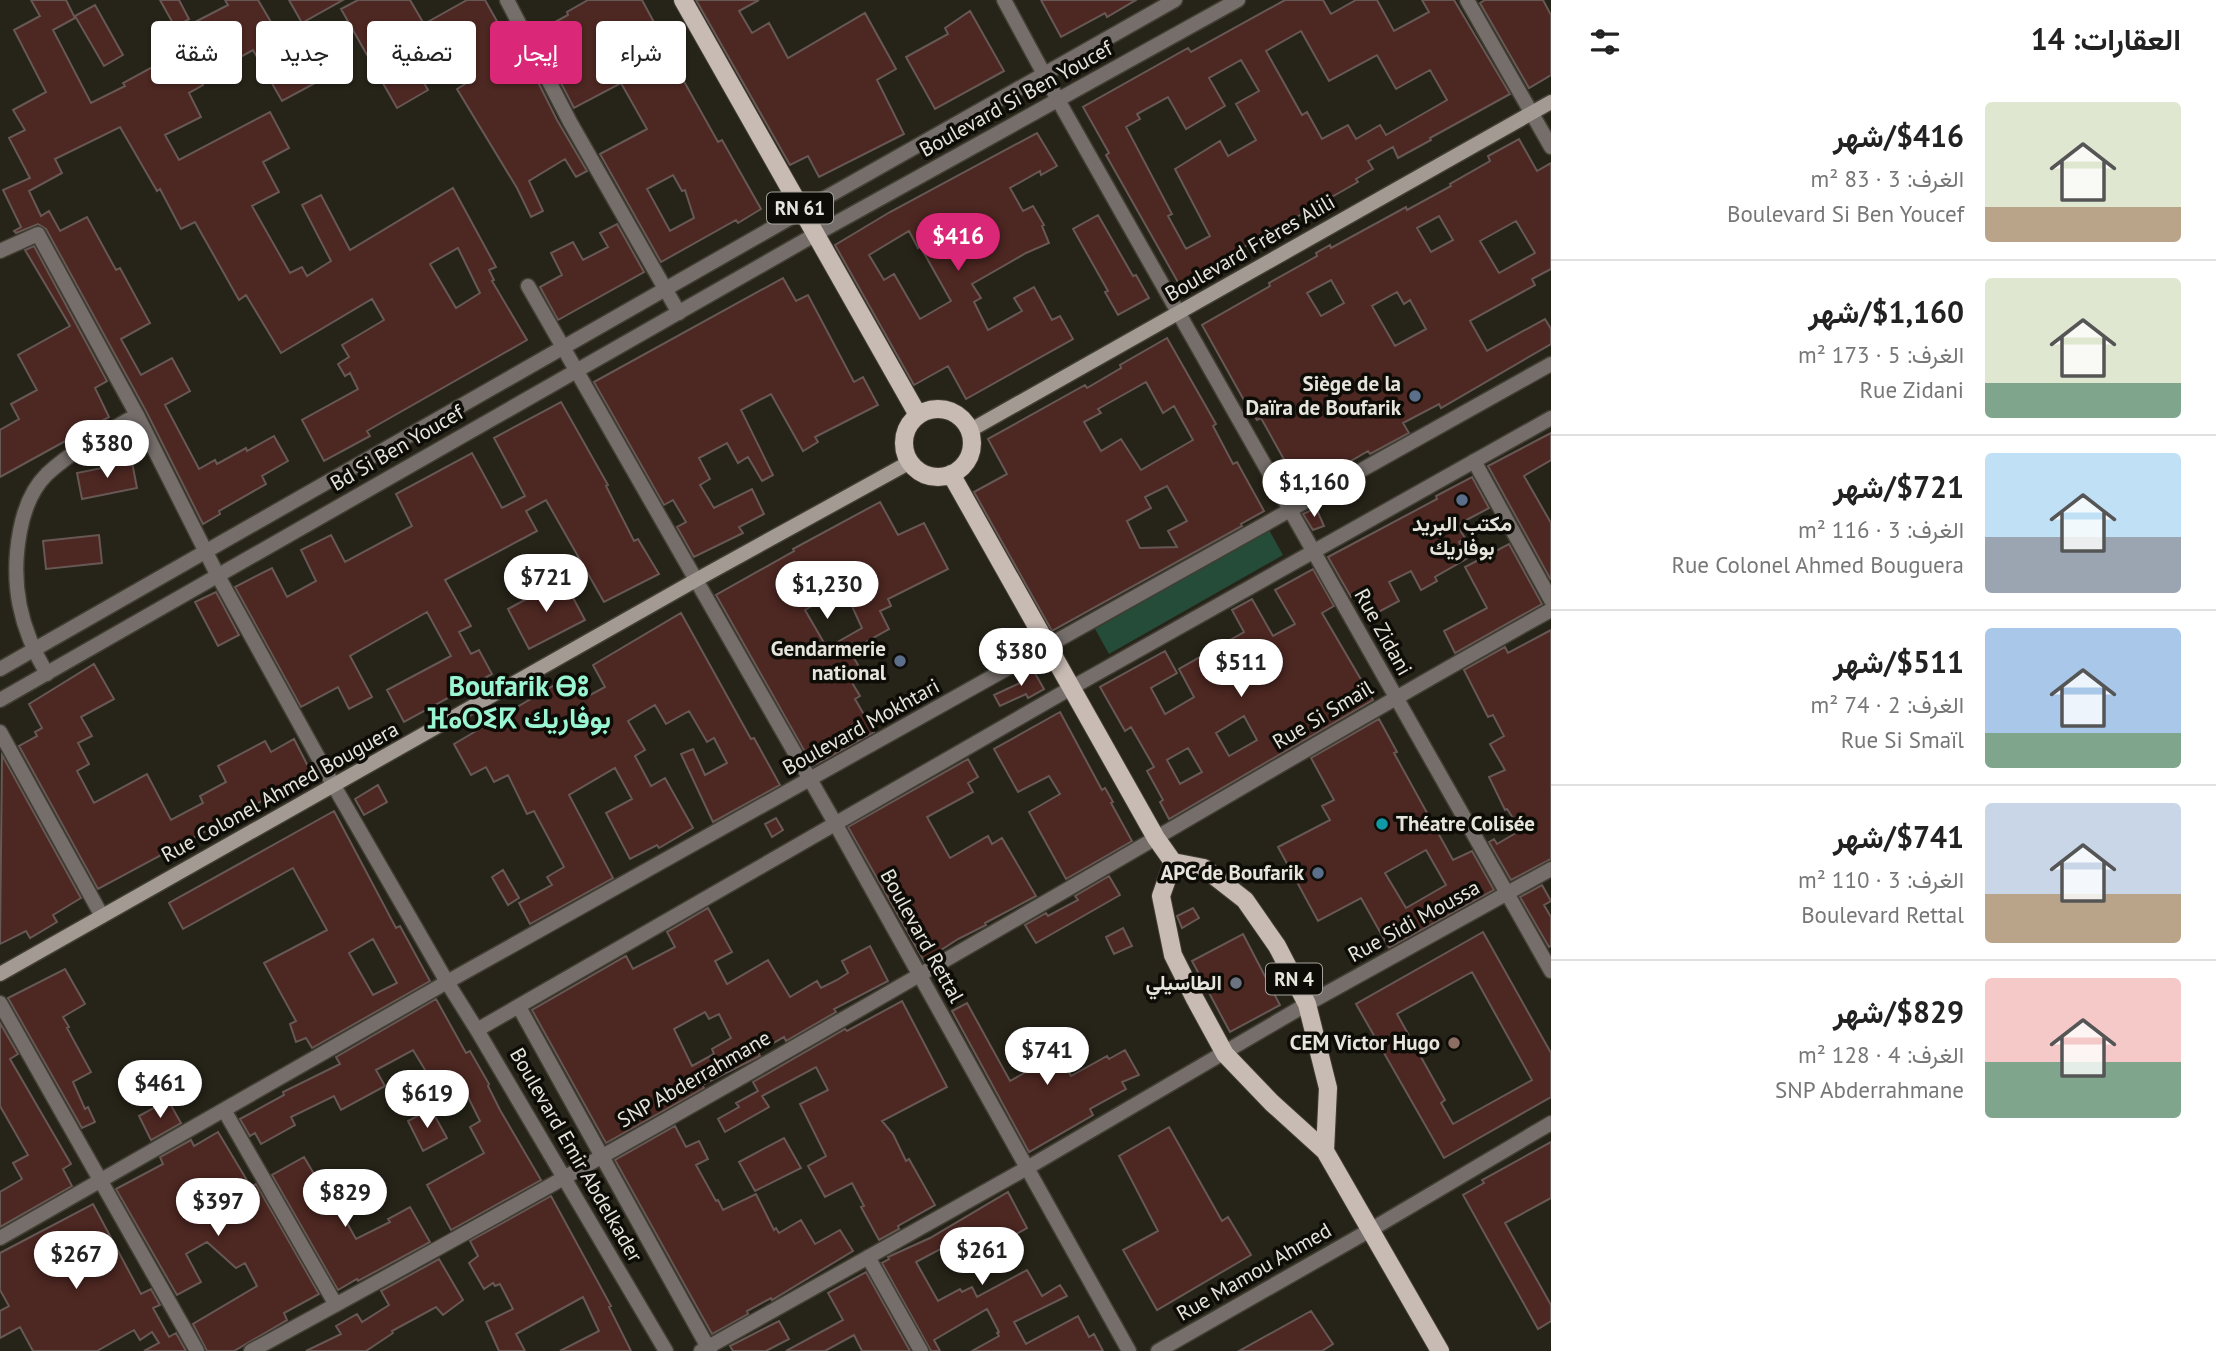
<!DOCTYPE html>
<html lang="ar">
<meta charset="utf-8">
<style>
body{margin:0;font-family:"PT Sans",Vazirmatn,"Noto Sans Tifinagh",sans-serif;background:#f6f6f6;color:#222;direction:rtl;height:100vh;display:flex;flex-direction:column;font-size:26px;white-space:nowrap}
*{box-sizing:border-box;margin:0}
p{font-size:23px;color:#767676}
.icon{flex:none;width:38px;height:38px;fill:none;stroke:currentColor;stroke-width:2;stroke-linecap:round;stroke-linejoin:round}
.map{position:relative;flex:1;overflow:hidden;direction:ltr}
.drawer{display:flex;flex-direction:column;background:#fff;width:665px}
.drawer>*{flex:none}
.guide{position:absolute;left:21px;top:21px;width:665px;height:63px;direction:rtl;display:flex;gap:14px}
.price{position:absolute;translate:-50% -60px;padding:0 16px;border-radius:24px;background:#fff;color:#222;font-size:23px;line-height:46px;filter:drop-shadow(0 2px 4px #0008)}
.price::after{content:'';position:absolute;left:50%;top:42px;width:21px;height:16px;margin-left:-10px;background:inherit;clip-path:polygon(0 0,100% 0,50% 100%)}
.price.current{background:#db2777;color:#fff}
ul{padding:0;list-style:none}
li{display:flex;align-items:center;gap:21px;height:175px;padding:0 35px}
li+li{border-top:2px solid #e0e0e0}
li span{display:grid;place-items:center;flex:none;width:196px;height:140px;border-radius:7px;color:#555}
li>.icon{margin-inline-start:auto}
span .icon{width:84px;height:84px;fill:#fffc;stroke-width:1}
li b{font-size:30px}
h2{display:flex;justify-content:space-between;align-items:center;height:84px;padding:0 35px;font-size:30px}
.tag{padding:0 24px;border-radius:7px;background:#fff;box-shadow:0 2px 5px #0004;font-size:24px;line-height:63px}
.tag.current{background:#db2777;color:#fff}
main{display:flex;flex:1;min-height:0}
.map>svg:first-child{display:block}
.green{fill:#254c38}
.building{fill:#4d2722;stroke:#675855;stroke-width:2;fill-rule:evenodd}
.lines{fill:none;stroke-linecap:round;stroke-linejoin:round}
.minor-casing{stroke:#413e33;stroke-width:17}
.tertiary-casing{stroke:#413e33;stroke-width:17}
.secondary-casing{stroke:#413e33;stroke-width:17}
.primary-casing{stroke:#413e33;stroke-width:20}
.minor{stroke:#756e6b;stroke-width:14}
.tertiary{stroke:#756e6b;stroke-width:14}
.secondary{stroke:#a39a94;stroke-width:14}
.primary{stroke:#c8bbb4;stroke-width:18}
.service-dot{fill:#5c6f8a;stroke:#0e0c07;stroke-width:2.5}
.culture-dot{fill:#0f9aa8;stroke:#0e0c07;stroke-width:2.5}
.worship-dot{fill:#6b7280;stroke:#0e0c07;stroke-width:2.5}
.education-dot{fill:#8d6e63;stroke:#0e0c07;stroke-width:2.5}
.labels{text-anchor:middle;stroke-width:7;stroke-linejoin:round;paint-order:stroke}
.shield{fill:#0e0c07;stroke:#a5a39c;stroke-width:2}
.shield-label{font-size:19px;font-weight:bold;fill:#e6e4dc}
.street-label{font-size:21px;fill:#e6e4dc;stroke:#0e0c07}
.poi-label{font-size:21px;font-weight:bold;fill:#e6e4dc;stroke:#0e0c07;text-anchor:end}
.district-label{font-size:28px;font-weight:bold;fill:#9af5d2;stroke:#0e0c07}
</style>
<main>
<section class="drawer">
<h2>العقارات: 14<svg class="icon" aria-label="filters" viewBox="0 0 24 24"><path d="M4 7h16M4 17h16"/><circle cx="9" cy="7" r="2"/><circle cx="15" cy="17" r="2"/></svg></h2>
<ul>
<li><span style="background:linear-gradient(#dfe7d0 75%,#b9a48a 0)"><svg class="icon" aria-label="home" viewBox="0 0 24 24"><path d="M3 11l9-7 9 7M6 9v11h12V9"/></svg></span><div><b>$416/شهر</b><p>الغرف: 3 · 83 m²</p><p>Boulevard Si Ben Youcef</p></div></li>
<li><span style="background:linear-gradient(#dfe7d0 75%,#7fa58c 0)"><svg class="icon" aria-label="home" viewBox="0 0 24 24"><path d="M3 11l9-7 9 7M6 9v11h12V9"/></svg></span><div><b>$1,160/شهر</b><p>الغرف: 5 · 173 m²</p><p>Rue Zidani</p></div></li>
<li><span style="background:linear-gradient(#bfe0f5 60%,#9aa5b1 0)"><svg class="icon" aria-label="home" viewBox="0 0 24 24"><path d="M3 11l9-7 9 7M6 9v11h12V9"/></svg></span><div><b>$721/شهر</b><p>الغرف: 3 · 116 m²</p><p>Rue Colonel Ahmed Bouguera</p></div></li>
<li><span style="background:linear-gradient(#a9c7e8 75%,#7fa58c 0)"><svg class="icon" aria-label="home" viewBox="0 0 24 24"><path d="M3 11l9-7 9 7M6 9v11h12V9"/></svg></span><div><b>$511/شهر</b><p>الغرف: 2 · 74 m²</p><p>Rue Si Smaïl</p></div></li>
<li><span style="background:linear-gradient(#c9d6e8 65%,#b9a48a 0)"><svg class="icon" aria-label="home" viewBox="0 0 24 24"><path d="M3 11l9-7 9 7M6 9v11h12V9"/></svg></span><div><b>$741/شهر</b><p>الغرف: 3 · 110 m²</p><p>Boulevard Rettal</p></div></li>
<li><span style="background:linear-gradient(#f6c9c9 60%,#7fa58c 0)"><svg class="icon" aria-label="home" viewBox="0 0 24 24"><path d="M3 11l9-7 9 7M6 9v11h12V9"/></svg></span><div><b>$829/شهر</b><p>الغرف: 4 · 128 m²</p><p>SNP Abderrahmane</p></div></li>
</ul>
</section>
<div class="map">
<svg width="1551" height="1351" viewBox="0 0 1551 1351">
<rect width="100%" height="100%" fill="#262318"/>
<path class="green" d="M1269,530L1283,555L1109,654L1095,629Z"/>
<path class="building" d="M31,0H66L75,18L53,30L91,103L125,86L123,83L204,39L195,22L228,5L225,0H258L284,44L294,39L317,82L282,101L253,50L200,79L203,85L189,93L201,117L165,135L179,160L270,112L289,148L263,162L279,192L252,206L290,273L302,267L307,276L331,261L302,205L321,195L350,250L453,188L496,267L489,270L494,280L492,281L527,340L367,431L370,436L324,461L302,420L358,389L350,373L345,376L338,364L349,357L342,345L384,320L372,299L281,353L246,295L239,300L195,222L181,229L160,189L157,191L120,127L55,159L62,173L29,191L41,216L49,211L60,231L87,217L116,270L120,268L150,323L121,339L141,375L172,358L190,391L165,405L199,469L215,460L217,464L246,448L247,451L274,436L288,461L262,476L266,484L219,511L220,514L203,524L146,411L46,229L38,224L16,233L14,231L21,227L3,190L30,178L9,138L25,130L13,110L46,92L14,30L40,16ZM458,248L480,293L456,308L430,264Z
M160,0H179L189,19L175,27Z
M289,0H343L302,23Z
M358,0H410L424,24L467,0H485L511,46L518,42L557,120L587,171L576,177L565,159L529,181L543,211L531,217L517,188L457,89L470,81L452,50L416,69L428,90L397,108L341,9Z
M588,0H642L670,52L668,53L718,142L722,140L761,209L738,223L736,220L661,262L600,154L647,129L621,83L574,108L535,33L568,15L567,12ZM673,175L682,191L685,190L694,218L670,231L647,189Z
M696,0H759L739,11L752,33L769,23L788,58L865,13L896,69L877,80L904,134L819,177L808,156L790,165Z
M1041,0H1136L1107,17L1105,13L1061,37Z
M1285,0H1323L1331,14L1356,0H1377L1394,31L1429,12L1422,0H1454L1510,94L1430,138L1431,140L1398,158L1393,147L1368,161L1373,169L1356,179L1358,182L1179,284L1106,155L1109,153L1083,107L1188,48L1191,52ZM1301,31L1329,81L1377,55L1396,89L1430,70L1447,100L1386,135L1380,125L1356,139L1348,125L1322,139L1307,112L1302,115L1266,51ZM1241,60L1259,91L1236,104L1256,140L1228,156L1220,141L1175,169L1210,236L1186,249L1168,216L1172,214L1126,127L1140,119L1137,114L1168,97L1186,129L1225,106L1209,78Z
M1485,0H1543L1551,15V75L1529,88L1480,3Z
M95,5L123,55L104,66L75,16Z
M970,11L1004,71L935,109L906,57L948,34L945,28Z
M1037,133L1057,166L1041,175L1040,171L1010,188L1023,211L1033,206L1044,225L1042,226L1049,243L1026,253L972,284L981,298L974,302L988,330L1022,311L1014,298L1034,287L1052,320L1060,316L1073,339L966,399L948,366L914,385L835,245L890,212ZM909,231L918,248L920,246L951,301L920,319L894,274L884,280L869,255Z
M1519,139L1537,171L1551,163V269L1532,279L1535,285L1470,321L1487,351L1545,319L1551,329V344L1441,408L1439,404L1403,423L1409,433L1370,454L1368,451L1301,490L1261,418L1257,420L1245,402L1202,325L1270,286L1269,283L1317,256L1316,253L1330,245L1331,248L1406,207L1407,210L1451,186L1450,184L1490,161L1488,156ZM1439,216L1453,240L1431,252L1417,228ZM1516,221L1535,253L1499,273L1480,241ZM1331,280L1344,303L1321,316L1307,293ZM1397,292L1404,304L1410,300L1426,329L1395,346L1372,306Z
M1098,215L1133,276L1136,275L1149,298L1118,315L1105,292L1108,291L1073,229Z
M617,224L644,272L558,320L540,287L562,275L551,253L573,242L583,260L608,247L600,233Z
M34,246L107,381L95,388L109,417L0,477V430L19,419L11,404L37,390L18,355L70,326L25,250Z
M783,278L796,301L808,295L854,382L863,377L878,405L815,437L818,442L803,451L771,394L741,410L773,475L762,481L748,457L738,463L727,443L699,458L710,479L700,485L714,508L752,489L764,514L739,527L743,533L694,557L677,527L686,522L673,500L664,505L594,382Z
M1167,338L1216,424L1213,426L1233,464L1237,462L1264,511L1241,524L1242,526L1052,631L974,492L1007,474L988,439L1085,385L1087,388L1121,368L1120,365ZM1146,382L1163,413L1174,406L1193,440L1141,470L1121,439L1101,451L1084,422L1101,413L1098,409ZM1167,486L1187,521L1168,531L1177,547L1140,548L1127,521L1151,508L1145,497Z
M561,402L608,485L606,486L634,541L638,539L659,574L604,602L546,500L526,511L537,531L445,580L471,626L459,632L471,654L479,650L492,674L404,722L387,690L451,656L427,612L350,656L372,697L349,709L338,687L301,707L235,587L272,568L287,597L316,581L301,550L331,535L345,562L412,526L396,494L472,453L502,508L525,496L494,438Z
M1551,433V460L1524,476L1551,523V580L1488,466Z
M132,462L137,488L82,499L77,473Z
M1472,477L1489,508L1457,525L1465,538L1459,542L1468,558L1435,577L1437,581L1421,590L1411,571L1389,582L1399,601L1373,615L1361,592L1351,597L1328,557L1437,499L1436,496Z
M880,502L898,535L924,523L948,569L888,599L891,606L880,611L889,629L850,651L863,674L851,681L860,696L855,699L874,732L813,766L716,595L794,551L793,549ZM858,567L873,593L851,604L862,628L827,648L805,610L841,589L836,579Z
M1316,508L1324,526L1313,530L1303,514Z
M99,535L102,563L46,569L43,541Z
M1509,544L1542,604L1455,653L1444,631L1487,608L1465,567Z
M1313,569L1334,606L1322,613L1373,700L1169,819L1160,802L1163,800L1147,771L1154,767L1131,727L1125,731L1100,687L1165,651L1177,673L1151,688L1165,714L1194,697L1179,669L1244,632L1232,610L1252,599L1273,636L1295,624L1275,590ZM1244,716L1257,740L1229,756L1216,733ZM1188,748L1202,772L1180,784L1167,760Z
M563,579L585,620L529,649L508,609Z
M216,592L239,635L218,646L195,602Z
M681,613L751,739L754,738L780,785L713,822L681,754L693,749L705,775L727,763L714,738L707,742L689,711L666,724L655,705L628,721L645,750L635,756L651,786L665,778L693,828L659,848L657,845L630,859L606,813L632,799L615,768L569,795L613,878L530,924L519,903L552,885L547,877L564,867L534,811L527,814L508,775L494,782L486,767L471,775L454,744L570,676L583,699L605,687L593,665Z
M1551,630V859L1511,880L1489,842L1494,839L1497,844L1521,830L1507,809L1505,810L1489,777L1505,770L1490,744L1504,736L1493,715L1488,717L1464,670L1505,647L1508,653Z
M94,664L114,699L81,717L92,736L78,743L89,764L77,771L94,803L147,774L171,820L203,803L200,796L226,782L218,766L265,741L271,752L294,739L312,774L98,889L19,746L37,736L35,732L42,728L29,704Z
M1032,668L1044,689L1028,698L1026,694L1000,706L994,695L1020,683L1016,676Z
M1060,712L1102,790L1105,788L1113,802L1111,803L1132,841L1066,879L1029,812L1060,794L1049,776L1018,792L994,749Z
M1379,719L1397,752L1394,753L1453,860L1472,851L1494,890L1389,948L1361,898L1318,921L1278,847L1330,820L1322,806L1334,800L1311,758ZM1426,850L1446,885L1406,908L1385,873Z
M2,755L81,898L53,915L57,922L30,938L26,931L0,944Z
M968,759L978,777L968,783L973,792L927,817L950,858L988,836L992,844L1002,838L1036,896L985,923L986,925L958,939L924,961L848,827Z
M378,785L387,802L364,815L355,799Z
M334,811L396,928L400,926L430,981L312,1048L306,1038L296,1042L290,1024L296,1021L264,963L327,930L293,868L183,929L169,903ZM373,939L397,983L373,995L349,953Z
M776,818L783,830L772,837L765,824Z
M503,870L519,898L508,905L492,877Z
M1109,876L1120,895L1036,943L1025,925L1046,913L1048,916L1078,900L1075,896Z
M1542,885L1551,901L1544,905L1551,917V946L1549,947L1520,897Z
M708,908L732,952L715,961L727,984L768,960L790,997L817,981L821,988L837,980L848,973L842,961L870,946L888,981L834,1009L836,1012L786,1041L784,1037L758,1052L760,1056L702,1085L704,1088L606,1143L532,1010L626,956L633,969L675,947L667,932ZM705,1012L709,1019L719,1014L731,1038L712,1049L714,1054L692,1066L674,1029Z
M1193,908L1199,918L1182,928L1177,916Z
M1123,928L1132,946L1114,954L1106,937Z
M1483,932L1551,1053V1097L1444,1158L1356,1004ZM1472,972L1532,1080L1453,1124L1441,1103L1445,1100L1397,1014Z
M1243,934L1280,1005L1230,1032L1192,961Z
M65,969L85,1004L63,1017L69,1027L67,1028L91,1072L73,1082L85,1109L88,1107L95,1122L82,1128L8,998Z
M436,999L466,1053L470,1051L489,1084L488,1086L500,1110L541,1180L451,1230L427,1185L484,1153L470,1127L480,1121L468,1097L448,1108L413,1050L376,1070L385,1086L341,1110L334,1096L291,1117L295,1125L261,1144L255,1133L250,1136L240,1119L284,1095L283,1092L340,1064L336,1057Z
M902,1001L947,1087L882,1121L893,1134L906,1161L909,1159L935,1205L898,1226L899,1229L879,1240L861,1207L864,1206L852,1183L825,1197L808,1166L826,1156L800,1104L828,1090L816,1067L762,1096L769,1107L725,1132L718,1119L739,1107L736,1103L758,1091L753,1082L845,1029L847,1031Z
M967,1003L1010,1081L1058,1054L1071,1076L1107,1056L1109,1059L1125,1050L1139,1075L1122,1082L1126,1089L1090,1109L1093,1115L1029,1152L952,1011Z
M0,1023L18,1054L10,1059L71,1164L63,1169L72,1186L0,1227V1192L22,1179L13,1163L28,1155L0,1106Z
M168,1100L181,1123L151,1140L139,1116Z
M431,1109L447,1138L423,1151L408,1121Z
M675,1126L686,1147L699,1141L708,1159L696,1165L716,1201L718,1200L723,1210L756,1194L774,1230L776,1228L779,1233L801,1220L815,1244L840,1230L853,1251L772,1300L771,1298L747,1311L748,1314L712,1334L615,1160Z
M1169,1127L1222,1221L1228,1217L1251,1255L1157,1310L1123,1250L1158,1231L1119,1156Z
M218,1132L251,1187L256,1184L319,1294L284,1313L287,1320L234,1351H207L193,1324L257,1286L245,1263L236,1268L207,1242L186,1254L201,1282L177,1295L116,1189L163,1164L160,1157L191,1140L194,1146Z
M784,1138L801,1168L755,1191L739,1162Z
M1551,1142V1198L1505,1223L1551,1305V1321L1538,1329L1463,1195L1484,1183L1482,1180Z
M304,1157L317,1179L321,1176L356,1239L390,1222L388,1219L410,1207L430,1242L358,1281L357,1279L338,1290L272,1175Z
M1008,1192L1027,1228L958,1267L946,1246L916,1262L938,1301L960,1289L962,1292L972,1287L977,1297L1027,1270L1042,1296L1060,1285L1067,1296L1014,1322L1026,1344L1078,1316L1089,1337L1094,1334L1103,1351H972L999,1336L997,1333L999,1332L987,1309L934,1340L940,1351H931L882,1263L889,1259L888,1257L930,1238Z
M551,1196L611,1306L609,1307L631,1351H560L599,1331L583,1297L516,1334L525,1351H499L486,1322L513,1309L500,1284L495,1286L493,1283L484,1289L469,1263L478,1256L470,1241Z
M93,1204L141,1294L151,1289L160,1305L153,1308L169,1337L176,1333L186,1351H144L159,1343L152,1332L140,1340L134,1330L97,1351H33L20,1327L0,1338V1311L9,1306L0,1290V1253Z
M439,1259L463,1300L443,1315L436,1307L392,1331L393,1333L366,1351H306L341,1334L336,1326L357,1314L362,1322L389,1305L381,1291Z
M866,1272L910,1351H862L854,1335L825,1351H786L843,1320L828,1293Z
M1311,1311L1333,1344L1322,1351H1239Z
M779,1321L789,1339L766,1351H733L730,1346Z"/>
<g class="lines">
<g class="minor-casing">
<path id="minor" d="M507,0L570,122L679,313
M1004,0L1058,100L1551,971
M1467,0L1551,147
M802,211L1175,0
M816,234L1238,0
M0,251L38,234L137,415L218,576L334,786L447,982L0,1238
M528,286L835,823L1129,1351
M1474,461L1551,600
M47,674C20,628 10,584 20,531C24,509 31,490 47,474C73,450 107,432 137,415
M0,732L102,916
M0,1003L197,1351
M224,1110L336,1305
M868,1257L921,1351
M251,1351C555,1186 855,1013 1154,839C1286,762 1417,684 1551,610
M701,1351L1027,1168L1307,1004L1551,869
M1158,1351L1372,1229L1551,1123"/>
</g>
<g class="tertiary-casing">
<path id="tertiary" d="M0,669L802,211
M0,700L816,234
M519,1007L710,1351
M477,1030L1071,688L1551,418
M666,1351L477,1030L447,982L1551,364"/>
</g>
<g class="secondary-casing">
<path id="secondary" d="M969,431L1551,102
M0,974L696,580L910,462"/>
</g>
<g class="primary-casing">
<path id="primary" d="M683,0L918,415
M904 443a34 34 0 1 1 68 0a34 34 0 1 1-68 0Z
M951,474L1156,838L1173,862
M1173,862L1161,896L1173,955L1195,999L1225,1054L1272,1103L1325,1151L1440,1351
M1173,862L1204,868L1245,900L1277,946L1307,1004L1328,1088L1325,1151"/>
</g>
<use href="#minor" class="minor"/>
<use href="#tertiary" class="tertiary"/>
<use href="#secondary" class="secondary"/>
<use href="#primary" class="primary"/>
</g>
<g class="service-dot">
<circle cx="1415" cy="396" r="7"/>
<circle cx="1462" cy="500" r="7"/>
<circle cx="900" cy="661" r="7"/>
<circle cx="1318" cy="873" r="7"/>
</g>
<circle class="culture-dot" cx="1382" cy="824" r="7"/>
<circle class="worship-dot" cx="1236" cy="983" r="7"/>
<circle class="education-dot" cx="1454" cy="1043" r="7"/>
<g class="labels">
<g class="shield">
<rect x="767" y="192.5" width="66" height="31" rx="5"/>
<rect x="1266" y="963.5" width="56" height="31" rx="5"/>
</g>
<g class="shield-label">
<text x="800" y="215">RN 61</text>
<text x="1294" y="986">RN 4</text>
</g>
<g class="street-label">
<text transform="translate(1016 99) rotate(-29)" y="7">Boulevard Si Ben Youcef</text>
<text transform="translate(1250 248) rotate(-30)" y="7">Boulevard Frères Alili</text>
<text transform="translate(397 448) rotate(-30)" y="7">Bd Si Ben Youcef</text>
<text transform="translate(1383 632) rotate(61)" y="7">Rue Zidani</text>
<text transform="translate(1323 715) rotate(-31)" y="7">Rue Si Smaïl</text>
<text transform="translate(861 727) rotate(-29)" y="7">Boulevard Mokhtari</text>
<text transform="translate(280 792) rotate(-29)" y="7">Rue Colonel Ahmed Bouguera</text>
<text transform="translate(1414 921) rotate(-29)" y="7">Rue Sidi Moussa</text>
<text transform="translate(922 936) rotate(61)" y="7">Boulevard Rettal</text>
<text transform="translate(694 1079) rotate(-30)" y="7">SNP Abderrahmane</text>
<text transform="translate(576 1155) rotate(60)" y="7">Boulevard Emir Abdelkader</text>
<text transform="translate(1254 1272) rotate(-30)" y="7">Rue Mamou Ahmed</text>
</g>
<g class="poi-label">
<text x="1401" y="391">Siège de la<tspan x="1401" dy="24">Daïra de Boufarik</tspan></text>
<text x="1462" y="531" text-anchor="middle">مكتب البريد<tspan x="1462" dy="24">بوفاريك</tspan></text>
<text x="886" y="656">Gendarmerie<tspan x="886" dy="24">national</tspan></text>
<text x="1396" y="831" text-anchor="start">Théatre Colisée</text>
<text x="1304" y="880">APC de Boufarik</text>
<text x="1222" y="990">الطاسيلي</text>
<text x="1440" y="1050">CEM Victor Hugo</text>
</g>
<g class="district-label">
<text x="519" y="696">Boufarik ⴱⵓ<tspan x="519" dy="32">ⴼⴰⵔⵉⴽ بوفاريك</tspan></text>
</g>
</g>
</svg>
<b class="price current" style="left:958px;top:273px">$416</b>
<b class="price" style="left:107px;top:480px">$380</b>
<b class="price" style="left:1314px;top:519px">$1,160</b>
<b class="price" style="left:546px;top:614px">$721</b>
<b class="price" style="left:827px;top:621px">$1,230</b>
<b class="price" style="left:1021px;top:688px">$380</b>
<b class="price" style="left:1241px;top:699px">$511</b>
<b class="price" style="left:1047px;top:1087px">$741</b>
<b class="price" style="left:160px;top:1120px">$461</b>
<b class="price" style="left:427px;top:1130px">$619</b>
<b class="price" style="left:345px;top:1229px">$829</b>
<b class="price" style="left:218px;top:1238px">$397</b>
<b class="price" style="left:982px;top:1287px">$261</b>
<b class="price" style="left:76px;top:1291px">$267</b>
<div class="guide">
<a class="tag">شراء</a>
<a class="tag current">إيجار</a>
<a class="tag">تصفية</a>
<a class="tag">جديد</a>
<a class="tag">شقة</a>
</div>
</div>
</main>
